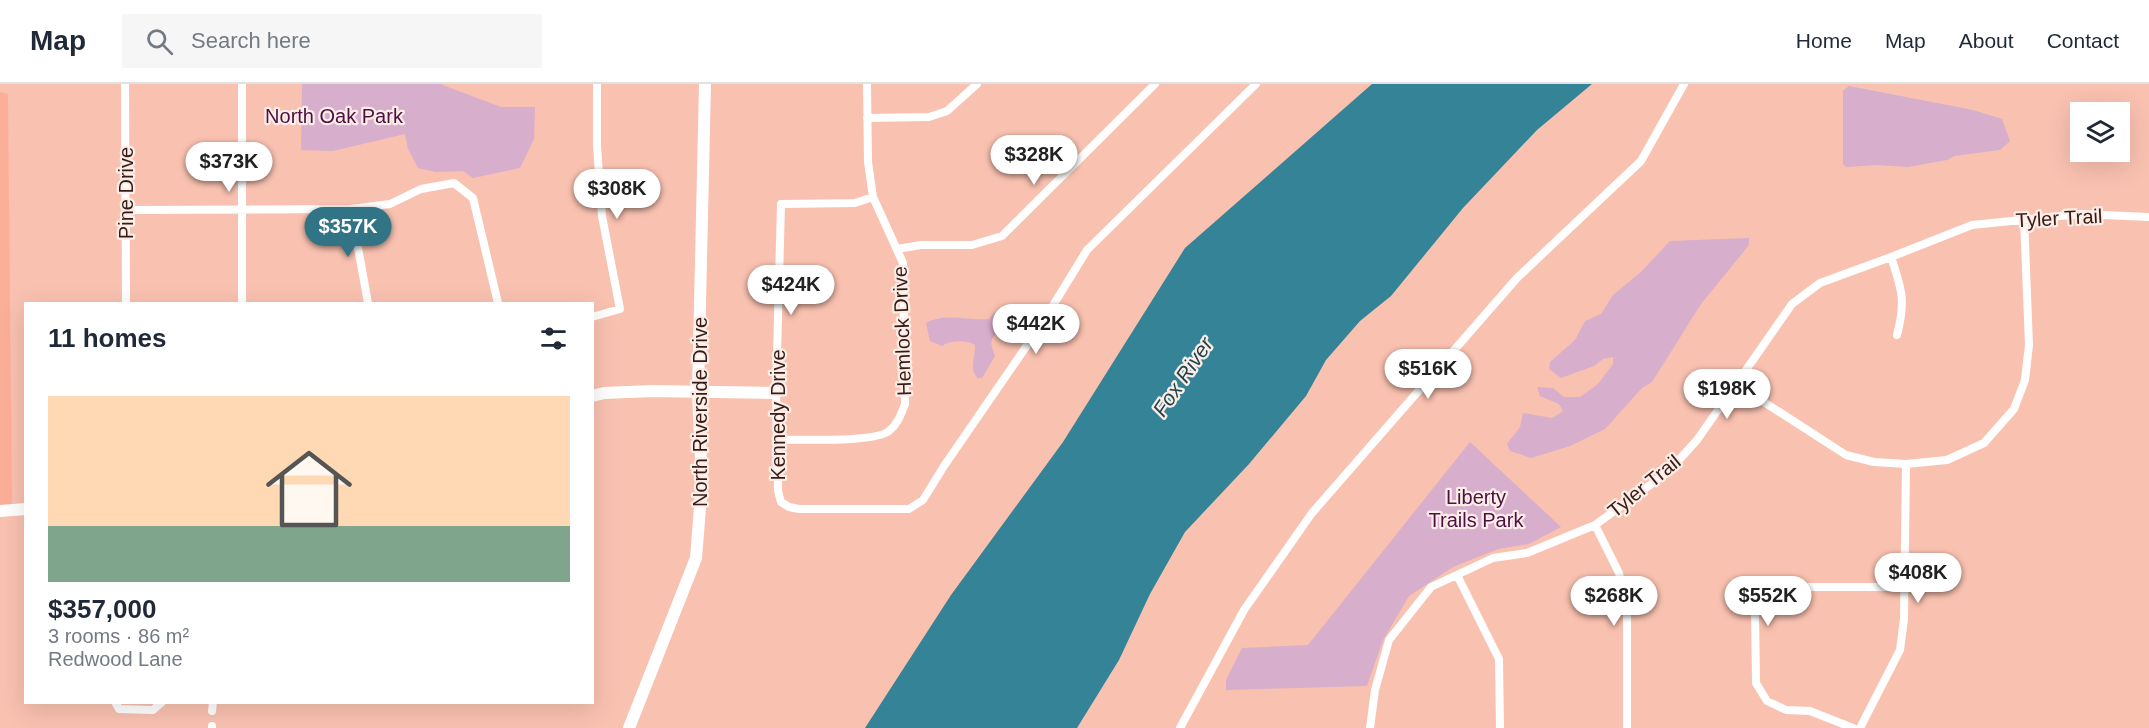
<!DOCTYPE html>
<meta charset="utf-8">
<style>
body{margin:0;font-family:Arial,sans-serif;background:#f6f6f7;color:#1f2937;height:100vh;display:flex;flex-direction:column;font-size:22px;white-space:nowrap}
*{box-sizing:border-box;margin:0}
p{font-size:20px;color:#747a83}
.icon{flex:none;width:33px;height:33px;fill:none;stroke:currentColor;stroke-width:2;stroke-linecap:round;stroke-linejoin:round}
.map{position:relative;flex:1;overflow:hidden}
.details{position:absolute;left:24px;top:218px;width:570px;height:402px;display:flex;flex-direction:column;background:#fff;border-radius:0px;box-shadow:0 6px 24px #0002}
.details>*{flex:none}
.fabs{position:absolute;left:2070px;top:18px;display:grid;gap:12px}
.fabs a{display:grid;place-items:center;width:60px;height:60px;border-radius:0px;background:#fff;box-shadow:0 6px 24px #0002;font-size:30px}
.price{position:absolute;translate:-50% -51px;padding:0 14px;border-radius:21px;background:#fff;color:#222;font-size:20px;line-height:39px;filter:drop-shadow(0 2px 3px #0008)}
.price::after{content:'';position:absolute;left:50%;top:36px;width:18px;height:14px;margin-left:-9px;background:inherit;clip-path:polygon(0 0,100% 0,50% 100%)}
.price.on{background:#317485;color:#fff}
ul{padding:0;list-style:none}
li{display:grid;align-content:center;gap:12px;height:318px;padding:0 24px}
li+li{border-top:2px solid #e0e1e3}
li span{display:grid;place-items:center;height:186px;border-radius:0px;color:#555}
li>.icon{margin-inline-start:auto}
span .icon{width:108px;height:108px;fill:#fffc;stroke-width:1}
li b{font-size:26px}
h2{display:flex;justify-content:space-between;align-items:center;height:72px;padding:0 24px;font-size:26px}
header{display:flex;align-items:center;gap:36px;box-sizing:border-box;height:84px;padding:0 30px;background:#fff;border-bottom:2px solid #e0e1e3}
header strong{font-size:28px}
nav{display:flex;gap:33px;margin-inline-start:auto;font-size:21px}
.search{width:420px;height:54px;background:#f6f6f7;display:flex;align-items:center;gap:15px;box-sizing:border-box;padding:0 21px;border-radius:0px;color:#747a83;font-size:22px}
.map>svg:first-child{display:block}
.built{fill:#fcaf98}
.green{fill:#d7aecb}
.water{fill:#358396}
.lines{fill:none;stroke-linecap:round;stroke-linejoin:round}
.street{stroke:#fff;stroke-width:8}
.secondary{stroke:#fff;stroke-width:12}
.labels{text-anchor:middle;stroke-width:4.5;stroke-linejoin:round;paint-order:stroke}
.park-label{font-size:20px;fill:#4e0f41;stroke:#fcede8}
.street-label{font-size:20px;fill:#361c14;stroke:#fcede8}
.water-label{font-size:21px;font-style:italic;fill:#1f434c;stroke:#fcede8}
</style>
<header>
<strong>Map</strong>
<div class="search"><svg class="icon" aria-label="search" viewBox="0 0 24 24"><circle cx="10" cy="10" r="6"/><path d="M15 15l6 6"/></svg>Search here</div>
<nav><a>Home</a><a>Map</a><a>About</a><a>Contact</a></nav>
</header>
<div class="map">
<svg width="2149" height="644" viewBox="0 0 2149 644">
<rect width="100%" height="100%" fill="#f9c1b0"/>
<path class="built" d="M0,8L8,10L12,426H0Z"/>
<path class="green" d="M302,0H440L501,23H535L534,55L520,84L473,94L463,87L436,88L418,84L408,65L405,50L333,67L301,66Z
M1849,2L1973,26L2002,35L2010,57L2000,66L1954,72L1947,76L1908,83L1877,81L1846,83L1843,80V7Z
M1749,154V161L1701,220L1652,298L1642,304L1605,345L1570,362L1531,374L1510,367L1507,360L1520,343L1523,329L1552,334L1563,327L1559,320L1540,312L1537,303L1553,304L1564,313H1580L1598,300L1613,280V273L1603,275L1594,282L1561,294L1549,285L1550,278L1575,256L1585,237L1601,230L1613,211L1641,188L1670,157Z
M1013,227L1020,229C1013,246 1014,248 996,250C988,258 992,262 995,272L982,294H978C968,285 976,273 975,261C966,256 950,256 942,262L930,257L926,239C945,228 968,237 989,235L994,229Z
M1470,358L1561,443L1529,460L1498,465L1453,483L1409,512L1383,556L1367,602L1226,606V596L1242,564L1308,561Z"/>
<path class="water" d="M1372,0H1592L1537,46L1463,124L1391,212L1360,237L1326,276L1306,312L1249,380L1185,448L1150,510L1119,576L1077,644H865L951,511L1063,358L1185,164Z"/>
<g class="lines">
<path class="street" d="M125,0L126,219
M867,34L929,33L947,27L977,0
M873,113L855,119L781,120L776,309L778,407L781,418L789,423L799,425H909L923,416L944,382L1041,241L1087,166L1256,0
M351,125L368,219
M127,126L351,125L390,120L421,105L454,99L473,114L498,219
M897,165L921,161H972L1002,152L1155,0
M1891,173C1902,206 1906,217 1897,251
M242,219V0
M592,233L620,225L602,132L597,62V0
M1736,300L1846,371L1874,378L1906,380L1947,376L1984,359L2014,325L2025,296L2029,261L2024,134
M777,356C799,355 874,359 889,347C898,340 901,330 905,320L903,179L873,113L868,78L867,0
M1595,441L1619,489L1627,528V644
M1457,491L1499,575L1500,644
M115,618L119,625L153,626L162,618
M212,627L213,618
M212,644V642
M1180,644L1244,526L1312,429L1517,194L1641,77L1684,0
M1370,644L1375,606L1389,556L1431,503L1493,474L1527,469L1595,441L1668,388L1697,356L1792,220L1820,199L1891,173L1972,141L2080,130L2149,133
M1853,644L1810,627L1786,626L1767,617L1756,599L1755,528L1770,511L1784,503H1905
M1860,644L1900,566L1904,535L1906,380"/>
<path class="secondary" d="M592,312L604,309L652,307L776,309
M0,427L26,425
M629,644L696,474L702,398L698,308L705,0"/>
</g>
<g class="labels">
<g class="park-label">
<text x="334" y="39">North Oak Park</text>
<text x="1476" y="420">Liberty<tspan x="1476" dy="23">Trails Park</tspan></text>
</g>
<g class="street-label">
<text transform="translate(126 109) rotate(-90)" y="7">Pine Drive</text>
<text transform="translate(2059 134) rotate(-3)" y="7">Tyler Trail</text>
<text transform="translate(902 247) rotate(-92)" y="7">Hemlock Drive</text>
<text transform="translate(700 328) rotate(-90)" y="7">North Riverside Drive</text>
<text transform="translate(778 331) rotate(-90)" y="7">Kennedy Drive</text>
<text transform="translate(1644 402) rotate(-39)" y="7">Tyler Trail</text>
</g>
<g class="water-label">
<text transform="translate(1183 293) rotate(-56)" y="7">Fox River</text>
</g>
</g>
</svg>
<div class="fabs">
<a><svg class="icon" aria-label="layers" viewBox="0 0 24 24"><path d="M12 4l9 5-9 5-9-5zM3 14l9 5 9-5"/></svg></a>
</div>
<b class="price" style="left:1034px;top:102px">$328K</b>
<b class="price" style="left:229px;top:109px">$373K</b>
<b class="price" style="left:617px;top:136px">$308K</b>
<b class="price on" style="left:348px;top:174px">$357K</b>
<b class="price" style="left:791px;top:232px">$424K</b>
<b class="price" style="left:1036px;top:271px">$442K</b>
<b class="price" style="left:1428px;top:316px">$516K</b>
<b class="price" style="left:1727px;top:336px">$198K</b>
<b class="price" style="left:1918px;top:520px">$408K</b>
<b class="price" style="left:1614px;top:543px">$268K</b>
<b class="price" style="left:1768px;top:543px">$552K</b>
<section class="details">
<h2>11 homes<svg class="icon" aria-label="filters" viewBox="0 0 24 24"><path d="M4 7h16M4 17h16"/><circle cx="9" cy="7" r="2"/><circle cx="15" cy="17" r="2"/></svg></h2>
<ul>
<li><span style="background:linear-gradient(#ffd9b3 70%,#7fa58c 0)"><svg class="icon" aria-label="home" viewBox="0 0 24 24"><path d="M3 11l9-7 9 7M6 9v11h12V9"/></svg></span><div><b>$357,000</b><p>3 rooms · 86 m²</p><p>Redwood Lane</p></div></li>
</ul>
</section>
</div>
